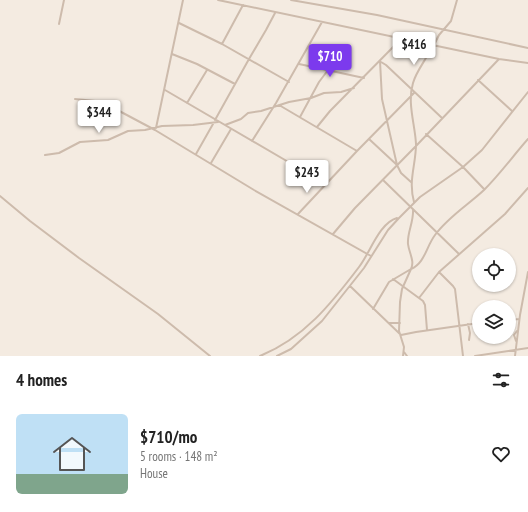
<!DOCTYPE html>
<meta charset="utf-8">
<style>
body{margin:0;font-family:"PT Sans Narrow",sans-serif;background:#f6f6f6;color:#222;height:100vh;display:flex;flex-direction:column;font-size:15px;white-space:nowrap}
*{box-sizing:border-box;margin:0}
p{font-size:13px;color:#767676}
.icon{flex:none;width:22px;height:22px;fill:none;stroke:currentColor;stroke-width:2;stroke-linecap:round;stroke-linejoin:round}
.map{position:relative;height:356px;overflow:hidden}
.drawer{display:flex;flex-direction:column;background:#fff;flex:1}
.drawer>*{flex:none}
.buttons{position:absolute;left:472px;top:248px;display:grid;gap:8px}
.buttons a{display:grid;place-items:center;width:44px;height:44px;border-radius:50%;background:#fff;box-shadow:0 1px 3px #0004;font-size:20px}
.price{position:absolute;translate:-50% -34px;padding:0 9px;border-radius:4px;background:#fff;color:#222;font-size:13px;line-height:26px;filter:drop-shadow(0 1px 2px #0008)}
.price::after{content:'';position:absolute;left:50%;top:24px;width:12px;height:9px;margin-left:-6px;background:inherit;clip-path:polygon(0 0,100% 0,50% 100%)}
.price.current{background:#7c3aed;color:#fff}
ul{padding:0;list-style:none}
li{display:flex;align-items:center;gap:12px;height:100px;padding:0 16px}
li+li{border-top:1px solid #e0e0e0}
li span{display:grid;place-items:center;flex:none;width:112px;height:80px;border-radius:6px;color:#555}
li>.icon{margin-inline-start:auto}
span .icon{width:48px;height:48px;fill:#fffc;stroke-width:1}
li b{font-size:17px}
h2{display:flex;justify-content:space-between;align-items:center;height:48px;padding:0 16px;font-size:17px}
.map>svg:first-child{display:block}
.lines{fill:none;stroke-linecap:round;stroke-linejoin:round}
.minor{stroke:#cdbbac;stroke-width:2}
</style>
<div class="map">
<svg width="528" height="356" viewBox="0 0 528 356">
<rect width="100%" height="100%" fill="#f4ebe1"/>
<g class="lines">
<path class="minor" d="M218,0L499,59L528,63
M291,0L377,15L528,48
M179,23L222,44L289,82
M59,24L64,0
M222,44L243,5
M434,45L439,35L451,21L457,0
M172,54L197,64L235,84
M380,61L382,99L397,165L401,173L411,182
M381,62L386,65L442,118
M299,64L364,78
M478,80L512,111
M165,90L326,184
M75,99L95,101L108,105L155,130L254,190L371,256
M187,103L207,70
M279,105L357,151
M300,117L319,82L328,70
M215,120L249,59L266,30L275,13
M225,125L241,119L248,113L261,111L289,102L311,98L324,93L341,92L354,88
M317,127L330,111L402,38
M156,128L183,0
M426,134L463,167L484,189
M369,139L397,165
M252,141L276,103L322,22
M196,154L213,124
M45,155L59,153L80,142L108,140L128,131L145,130L162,126L193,125L218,122
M211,163L231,129
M383,180L459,254
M0,196L30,221L79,258L158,314L210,356
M414,202C408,180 416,165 416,144C415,124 407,103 413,83C417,69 428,58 433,44
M298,214L357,151L414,93
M333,234L355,208L416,146L499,59
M439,272L453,286L455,289L463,356
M393,279L423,301L425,305L427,330
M350,286L401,335L416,332L479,323
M419,298L439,272L505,214L528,188
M373,309L389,282L411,269C415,261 409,253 408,244C407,232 414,222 413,209
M509,320L519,319
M390,323H400
M468,324L470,333L469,340
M516,341L514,335L517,331
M404,352L407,356
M260,356C304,338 331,304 359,267C370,253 379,223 397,218
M277,356L291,349L322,321L364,268L388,230L399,218L420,197L463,167L482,150L528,92
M403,356L404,347L399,331L400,302L402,289L411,269C425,263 426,247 435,235C448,217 468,205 484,190C500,174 513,156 528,139
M475,356L528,348
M515,356L520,315L528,272"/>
</g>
</svg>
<div class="buttons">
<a><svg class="icon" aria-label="locate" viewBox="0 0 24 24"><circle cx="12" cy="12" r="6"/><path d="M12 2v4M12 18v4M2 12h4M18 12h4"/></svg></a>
<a><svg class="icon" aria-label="layers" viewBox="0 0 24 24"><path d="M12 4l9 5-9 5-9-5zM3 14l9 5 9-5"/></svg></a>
</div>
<b class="price" style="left:414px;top:66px">$416</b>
<b class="price current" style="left:330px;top:78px">$710</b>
<b class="price" style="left:99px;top:134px">$344</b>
<b class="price" style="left:307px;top:194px">$243</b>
</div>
<section class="drawer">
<h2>4 homes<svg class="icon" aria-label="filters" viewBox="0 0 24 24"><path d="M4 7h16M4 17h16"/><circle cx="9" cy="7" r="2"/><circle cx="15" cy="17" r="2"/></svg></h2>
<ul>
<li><span style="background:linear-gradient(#bfe0f5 75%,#7fa58c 0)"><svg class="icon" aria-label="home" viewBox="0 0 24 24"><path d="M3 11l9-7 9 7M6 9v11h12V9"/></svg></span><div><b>$710/mo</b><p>5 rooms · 148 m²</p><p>House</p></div><svg class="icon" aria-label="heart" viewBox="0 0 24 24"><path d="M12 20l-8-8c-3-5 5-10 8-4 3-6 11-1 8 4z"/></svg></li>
</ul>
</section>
